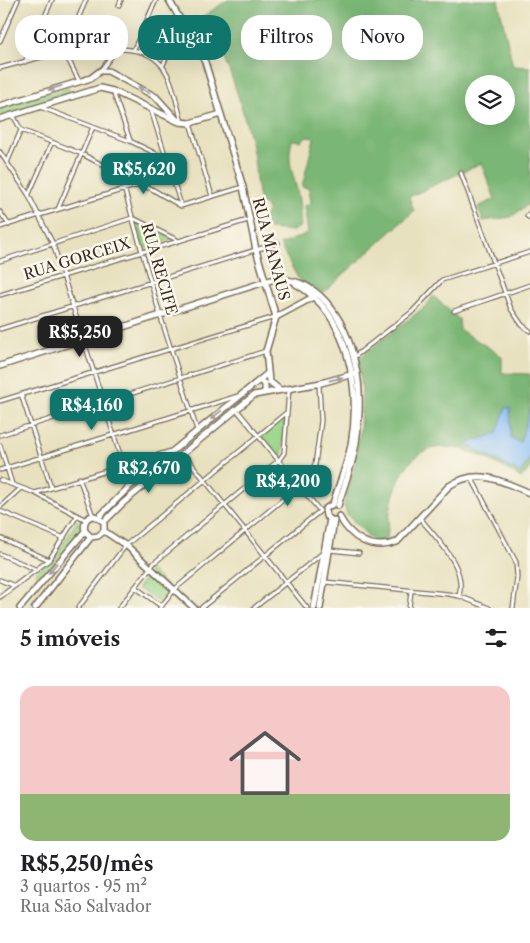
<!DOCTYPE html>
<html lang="pt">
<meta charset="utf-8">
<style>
body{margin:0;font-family:"Libre Caslon Text",serif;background:#f6f6f6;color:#202124;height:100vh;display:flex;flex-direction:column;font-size:19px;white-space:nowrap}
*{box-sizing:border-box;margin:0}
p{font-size:16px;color:#757577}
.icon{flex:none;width:28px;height:28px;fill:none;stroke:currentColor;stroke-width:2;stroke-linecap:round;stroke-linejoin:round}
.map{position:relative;height:608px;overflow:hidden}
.drawer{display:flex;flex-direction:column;background:#fff;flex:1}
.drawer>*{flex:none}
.hud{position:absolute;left:15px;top:15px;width:500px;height:45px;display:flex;gap:10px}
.controls{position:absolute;left:465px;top:75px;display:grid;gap:10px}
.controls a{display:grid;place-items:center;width:50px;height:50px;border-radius:50%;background:#fff;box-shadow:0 5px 20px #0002;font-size:25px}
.price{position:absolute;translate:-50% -42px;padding:0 11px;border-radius:10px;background:#0f766e;color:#fff;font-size:16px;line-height:32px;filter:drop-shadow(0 1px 2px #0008)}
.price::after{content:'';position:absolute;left:50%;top:30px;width:15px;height:11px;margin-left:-8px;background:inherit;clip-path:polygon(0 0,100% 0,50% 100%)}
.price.active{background:#222;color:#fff}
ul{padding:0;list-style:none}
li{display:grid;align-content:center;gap:10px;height:265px;padding:0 20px}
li+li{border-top:1px solid #e0e0e0}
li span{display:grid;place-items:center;height:155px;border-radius:15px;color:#555}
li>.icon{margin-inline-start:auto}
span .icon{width:90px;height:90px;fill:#fffc;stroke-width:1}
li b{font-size:21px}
h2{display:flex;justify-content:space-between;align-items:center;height:60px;padding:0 20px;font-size:21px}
.pill{padding:0 18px;border-radius:20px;background:#fff;box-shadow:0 5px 20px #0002;font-size:18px;line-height:45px}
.pill.active{background:#0f766e;color:#fff}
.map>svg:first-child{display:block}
.green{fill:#99d487;stroke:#6a7f52}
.forest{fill:#7ab674;stroke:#5a7049;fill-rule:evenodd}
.water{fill:#87bbf5;stroke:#61728a}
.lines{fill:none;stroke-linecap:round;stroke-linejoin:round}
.stream{stroke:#87bbf5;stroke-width:1}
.street-casing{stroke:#786a56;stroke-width:5.5}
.secondary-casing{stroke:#786a56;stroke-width:8}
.street{stroke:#fff;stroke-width:3}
.secondary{stroke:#fff;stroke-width:5}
.oneway{fill:#a79f9a}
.labels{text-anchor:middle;stroke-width:5;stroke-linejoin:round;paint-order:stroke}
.street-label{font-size:15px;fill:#3b2a1e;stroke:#fbf7ec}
</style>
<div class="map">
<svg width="530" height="608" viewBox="0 0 530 608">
<rect width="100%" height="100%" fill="#fbf7ec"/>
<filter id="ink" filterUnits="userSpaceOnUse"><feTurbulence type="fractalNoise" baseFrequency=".02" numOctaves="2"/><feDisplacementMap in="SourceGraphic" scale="10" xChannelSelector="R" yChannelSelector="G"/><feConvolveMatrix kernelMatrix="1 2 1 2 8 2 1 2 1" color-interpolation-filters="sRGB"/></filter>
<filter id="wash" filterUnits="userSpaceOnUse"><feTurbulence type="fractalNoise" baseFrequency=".0096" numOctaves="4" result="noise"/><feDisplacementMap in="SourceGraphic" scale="20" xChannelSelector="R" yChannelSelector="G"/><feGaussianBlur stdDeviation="1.12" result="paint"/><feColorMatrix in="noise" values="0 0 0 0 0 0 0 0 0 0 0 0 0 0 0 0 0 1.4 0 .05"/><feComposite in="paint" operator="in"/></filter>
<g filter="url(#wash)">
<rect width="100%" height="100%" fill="#e8e1bf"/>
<path class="green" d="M68,88L71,93L1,116L0,108Z
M137,221L172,239L143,249Z
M285,417L282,453L279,458L260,435Z
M78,520L81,531L42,577L35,573L55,557Z
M151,571L170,589L160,603L138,588Z"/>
<path class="forest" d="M228,0H498L513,66L530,67V203L511,217L483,221L478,207L495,199L481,163L409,197L414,211L323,293L300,282L280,245L308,233L304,206L311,203L309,188L302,187L314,138L307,136L301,141L292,140C287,163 292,169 297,190C300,202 300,214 301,226L293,231L269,229L264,217L268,210L266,206L260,203C255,184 256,165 252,146C241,101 227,55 202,17ZM474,84H506V116H474Z
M433,296L459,319L460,330L499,354L502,357V373L530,374V469L521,478C468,445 413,421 392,501C389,514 388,527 387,540L374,542L347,515L344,504L353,473L360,431L362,391L359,358L427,305Z"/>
<path class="water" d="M510,407L511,438L520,443L530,408V458L520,473L466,444L497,433L505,409Z"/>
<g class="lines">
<path class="stream" d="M129,495L242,401
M106,515L119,504
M28,608L86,539"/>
</g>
</g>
<g filter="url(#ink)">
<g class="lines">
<g class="street-casing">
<path id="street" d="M119,5L121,0
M78,19L91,25L100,45
M96,32L111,26
M0,41L18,0
M134,49L156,0
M25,62L52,0
M163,65L182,23
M0,68L64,51
M101,70L117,49C170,49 170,80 182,122
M79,81L64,51L86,0
M113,92L130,140
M40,107L130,141L165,158
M151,110L181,205
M13,115L21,130L82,154L110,169L124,188L160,315L197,430
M190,123L212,196
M0,152L28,194L53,244L130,486
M7,163L21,130
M461,173L511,309L522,325L530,331
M29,194L52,142
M58,209L93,127
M0,212L9,225
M530,213L527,216L530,218
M133,218L177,240
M0,227L135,186L150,188L181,206L243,187
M0,261L132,218
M0,295L248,220
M454,311L530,285
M0,329L278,243
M354,357L412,312L442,280L530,252
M21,394L51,487
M0,401L275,317
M237,410L320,511
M0,435L266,351
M0,445L12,484
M183,453L307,608
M0,470L238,396
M471,477L516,562L517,577L513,608
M79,478L93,516
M0,480L35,493L86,520
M35,493L171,451
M0,507L21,488
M0,511L64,538
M420,518C437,540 467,566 459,596
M0,538L49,560
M330,550L359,553
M0,554L37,570
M0,580L15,586
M325,582L448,594L459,596L489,608
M135,587L161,606
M0,597L49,560L77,516
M78,608L126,545L286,413
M119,608L154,563L279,460L284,453L289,389
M160,608L175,589L300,485L315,465L321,421L319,384
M201,608L320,511
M254,608L324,552
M409,608L411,592"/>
</g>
<g class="secondary-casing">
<path id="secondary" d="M169,0L205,62L243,187L256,250L276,317
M0,106L91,78L100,71H108L156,97L177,120
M0,119L100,88L113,91L179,122L190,123L221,114
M296,284C349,314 361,389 351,445C347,465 339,484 333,504
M0,366L271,280C324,274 350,330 357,374C361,396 359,422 356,443C353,464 344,486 338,506
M260,381L265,384V392
M280,390L269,381L266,351L276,317L315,296
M339,516C351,539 372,551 397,542L449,486C478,467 501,481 530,493
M99,517L130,486L268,373
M330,519L326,516L325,509L333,504
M104,522L123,503L254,395L321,383L357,373
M104,531L128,547L194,608
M20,608L85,531
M35,608L91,537L98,536L104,531V522L95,516C86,516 83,523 85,531L91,537
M314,608L330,519
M320,608L334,520"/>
</g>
<use href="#street" class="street"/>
<use href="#secondary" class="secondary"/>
</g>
<defs><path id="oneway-solid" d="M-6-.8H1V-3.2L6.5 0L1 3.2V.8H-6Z" transform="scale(1.25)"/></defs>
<g class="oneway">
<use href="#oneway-solid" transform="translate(55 88) rotate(163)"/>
<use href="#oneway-solid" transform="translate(144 90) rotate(-149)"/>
<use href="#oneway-solid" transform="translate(336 379) rotate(-13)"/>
<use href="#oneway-solid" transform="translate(216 415) rotate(141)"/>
<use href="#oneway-solid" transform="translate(53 568) rotate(129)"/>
</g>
</g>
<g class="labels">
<g class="street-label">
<text transform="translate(271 249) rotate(75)" y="5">RUA MANAUS</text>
<text transform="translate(77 259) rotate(-17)" y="5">RUA GORCEIX</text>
<text transform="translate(159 269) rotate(74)" y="5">RUA RECIFE</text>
</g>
</g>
</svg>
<div class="controls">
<a><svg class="icon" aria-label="layers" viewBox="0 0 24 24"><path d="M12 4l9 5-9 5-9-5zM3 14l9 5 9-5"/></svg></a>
</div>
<b class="price" style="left:144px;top:195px">R$5,620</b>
<b class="price active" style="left:80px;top:358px">R$5,250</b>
<b class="price" style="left:92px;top:431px">R$4,160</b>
<b class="price" style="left:149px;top:494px">R$2,670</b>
<b class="price" style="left:288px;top:507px">R$4,200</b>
<div class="hud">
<a class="pill">Comprar</a>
<a class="pill active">Alugar</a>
<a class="pill">Filtros</a>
<a class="pill">Novo</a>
</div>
</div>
<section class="drawer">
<h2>5 imóveis<svg class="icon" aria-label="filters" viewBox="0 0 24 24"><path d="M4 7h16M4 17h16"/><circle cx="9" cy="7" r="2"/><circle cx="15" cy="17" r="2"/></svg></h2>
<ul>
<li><span style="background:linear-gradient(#f6c9c9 70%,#8fb573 0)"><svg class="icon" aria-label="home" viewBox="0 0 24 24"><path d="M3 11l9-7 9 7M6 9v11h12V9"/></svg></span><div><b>R$5,250/mês</b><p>3 quartos · 95 m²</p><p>Rua São Salvador</p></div></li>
</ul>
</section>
